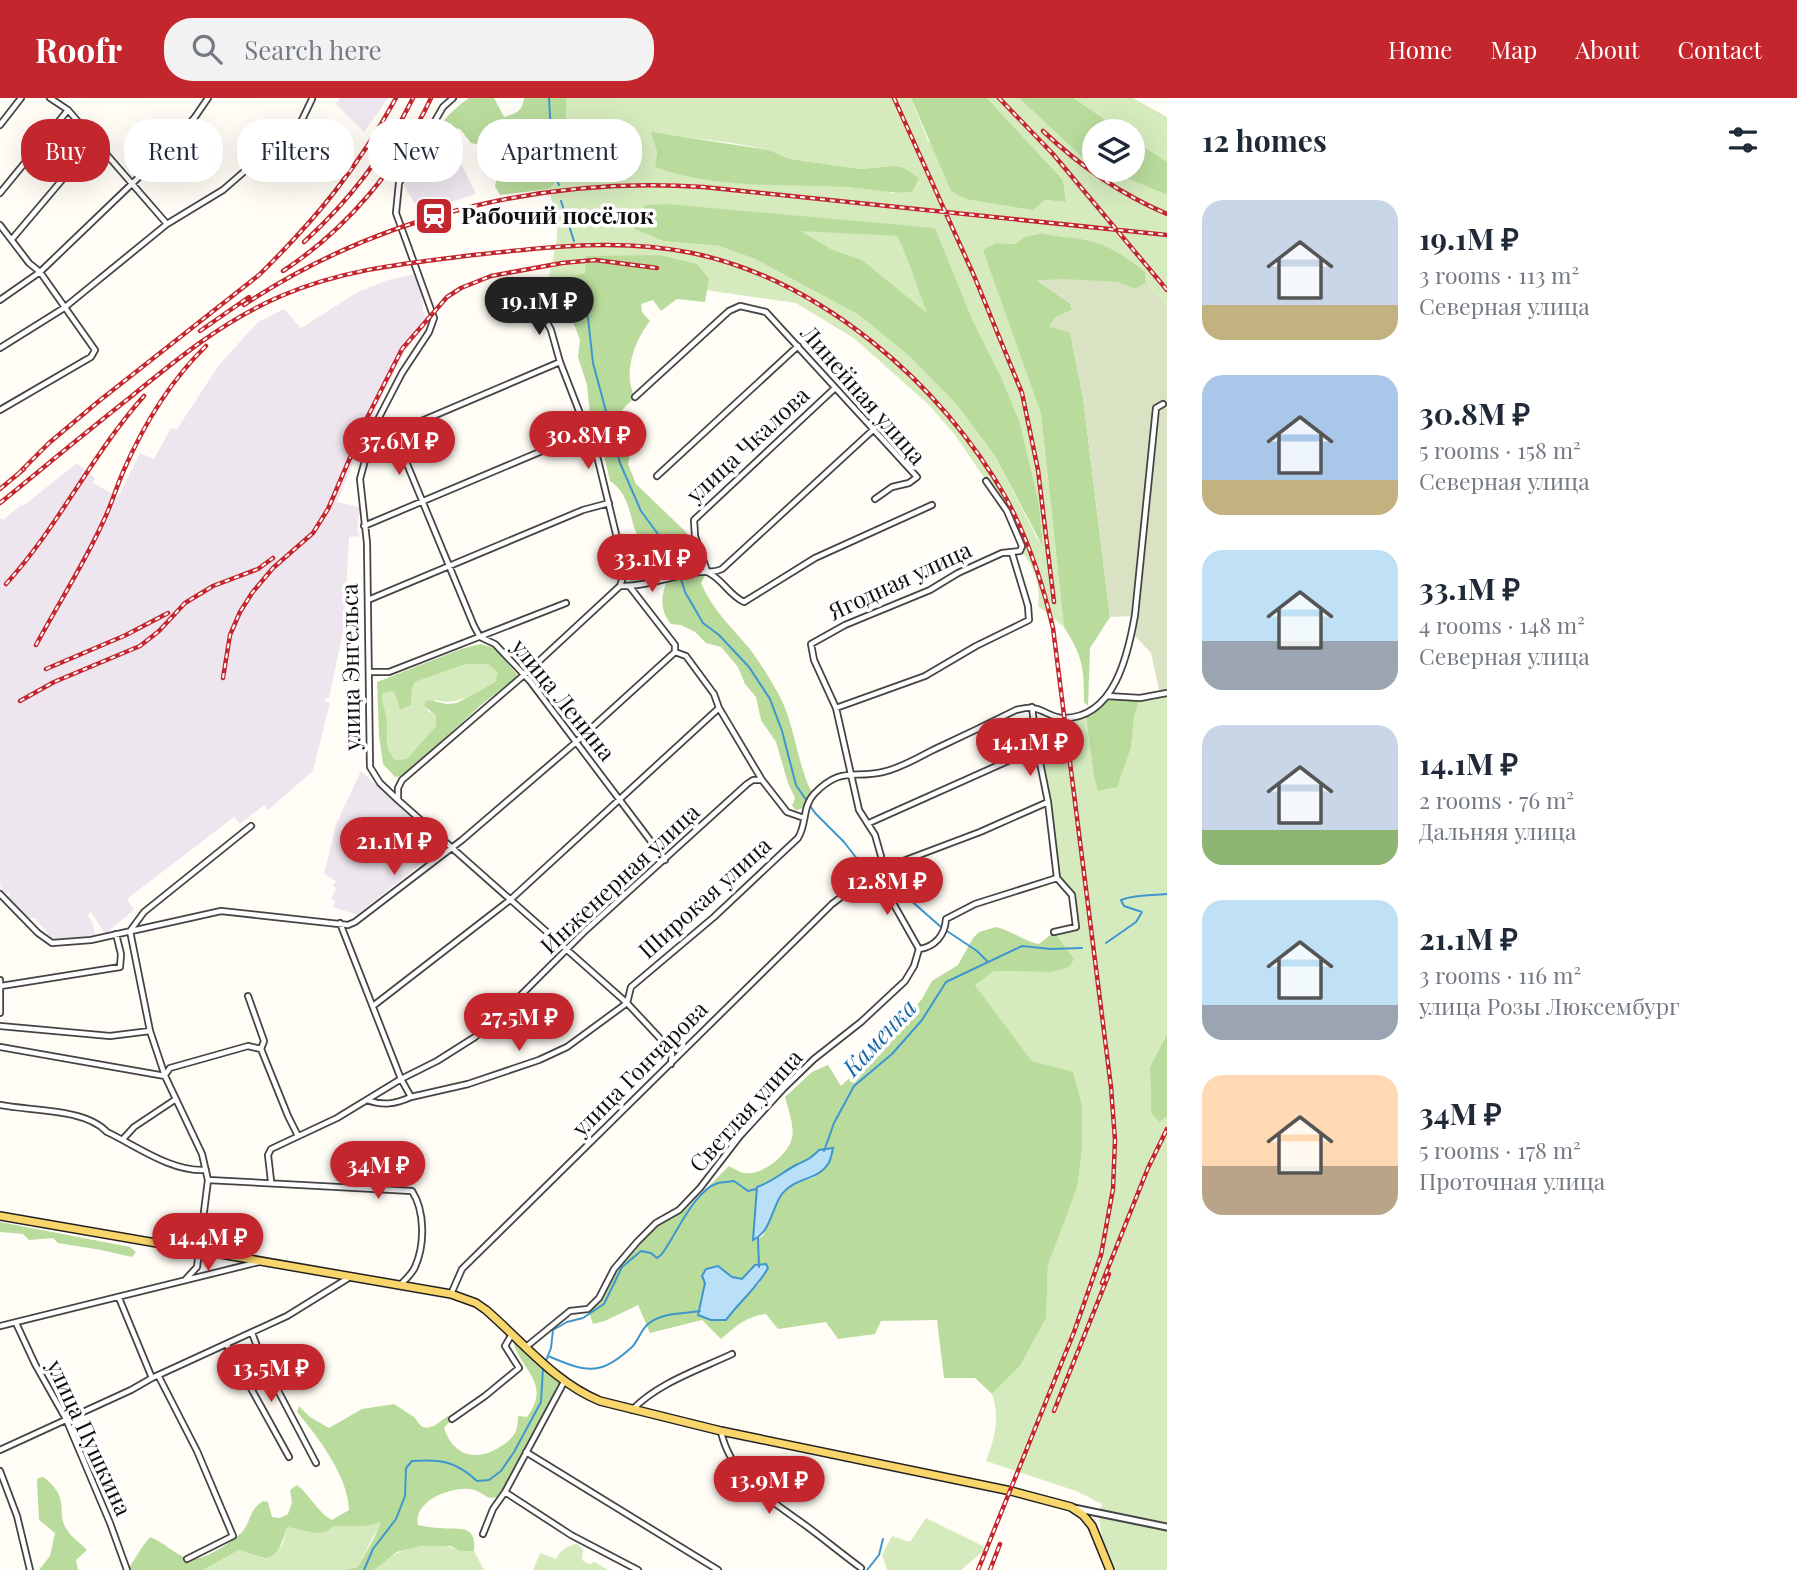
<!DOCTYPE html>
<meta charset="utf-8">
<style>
body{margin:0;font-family:"Playfair Display",serif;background:#f2f2f3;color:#1f2937;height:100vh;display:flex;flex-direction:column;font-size:26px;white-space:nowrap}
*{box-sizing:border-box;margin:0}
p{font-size:23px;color:#747a83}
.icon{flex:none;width:38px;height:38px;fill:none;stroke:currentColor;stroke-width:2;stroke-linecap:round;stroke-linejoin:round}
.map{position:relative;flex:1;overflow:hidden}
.sheet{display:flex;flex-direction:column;background:#fff;width:630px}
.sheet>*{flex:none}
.top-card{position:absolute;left:21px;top:21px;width:665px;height:63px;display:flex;gap:14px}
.controls{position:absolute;left:1082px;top:21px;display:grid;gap:14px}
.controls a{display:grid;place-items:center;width:63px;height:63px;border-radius:50%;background:#fff;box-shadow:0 7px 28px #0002;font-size:35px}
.price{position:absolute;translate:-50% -60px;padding:0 16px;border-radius:24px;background:#c4262e;color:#fff;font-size:23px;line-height:46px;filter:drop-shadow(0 2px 4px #0008)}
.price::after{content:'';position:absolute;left:50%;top:42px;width:21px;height:16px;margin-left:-10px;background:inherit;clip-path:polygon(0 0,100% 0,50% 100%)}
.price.on{background:#222;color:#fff}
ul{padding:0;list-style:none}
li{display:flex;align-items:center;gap:21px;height:175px;padding:0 35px}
li span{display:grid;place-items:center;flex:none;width:196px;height:140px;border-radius:21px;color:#555}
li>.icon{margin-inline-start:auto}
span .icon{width:84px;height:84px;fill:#fffc;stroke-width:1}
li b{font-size:30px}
h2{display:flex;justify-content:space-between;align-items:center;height:84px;padding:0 35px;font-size:30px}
.pill{padding:0 24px;border-radius:28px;background:#fff;box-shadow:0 7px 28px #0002;font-size:24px;line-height:63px}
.pill.on{background:#c4262e;color:#fff}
header{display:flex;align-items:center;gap:42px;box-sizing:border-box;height:98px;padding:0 35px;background:#c4262e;color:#fff}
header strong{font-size:33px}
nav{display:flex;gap:38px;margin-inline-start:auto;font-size:24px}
.search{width:490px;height:63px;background:#f2f2f3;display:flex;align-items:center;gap:18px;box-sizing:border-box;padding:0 24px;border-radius:28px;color:#747a83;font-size:26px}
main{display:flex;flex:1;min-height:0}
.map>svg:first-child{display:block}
.industrial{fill:#eee6ef}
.green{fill:#d5ebbd;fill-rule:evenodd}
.forest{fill:#b9dc9c;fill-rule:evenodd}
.cemetery{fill:#d9e3c4}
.water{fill:#b9e0f7;stroke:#3f96cf;stroke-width:2}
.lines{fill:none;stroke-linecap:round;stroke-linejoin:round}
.stream{stroke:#3f96cf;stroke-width:2}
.minor-casing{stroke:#444;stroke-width:8}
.tertiary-casing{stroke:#444;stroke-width:9}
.primary-casing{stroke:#222;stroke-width:10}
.minor{stroke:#fff;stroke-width:4.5}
.tertiary{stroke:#fff;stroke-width:5}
.primary{stroke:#f9d66b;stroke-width:7}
.rail-casing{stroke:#c4262e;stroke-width:4.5}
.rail{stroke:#fff;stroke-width:2;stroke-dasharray:5;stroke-linecap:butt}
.labels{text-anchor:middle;stroke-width:7;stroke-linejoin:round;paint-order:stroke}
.poi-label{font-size:23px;font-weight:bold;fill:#111;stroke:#fff;text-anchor:start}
.street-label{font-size:23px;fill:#111;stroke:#fff}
.water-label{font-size:24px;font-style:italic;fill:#1768a6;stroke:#fff}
</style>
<header>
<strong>Roofr</strong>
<div class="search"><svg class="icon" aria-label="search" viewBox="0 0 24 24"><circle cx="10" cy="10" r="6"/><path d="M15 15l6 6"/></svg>Search here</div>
<nav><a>Home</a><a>Map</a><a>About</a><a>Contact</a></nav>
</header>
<main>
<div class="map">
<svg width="1167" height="1472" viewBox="0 0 1167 1472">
<rect width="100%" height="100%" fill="#fffdf5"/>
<path class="industrial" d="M340,0H388L364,34L336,6Z
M454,33L461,43L453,49L476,96L420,114L402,84L424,67L423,65Z
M415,176L422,193L423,214L429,222L405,253L378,306L337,404L360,409L357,432L360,438L349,439L344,530L329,600H325V603L330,605L313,673L268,712L264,707L240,726L234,719L127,801L134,812L105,836L91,814L88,817L93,826L95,837L53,842L35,820H29L8,799L10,795L4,796L0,787V420L3,422L22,406L23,408L77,365L95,380L93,385L118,399L140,355L154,361L171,330L177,331L219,267L258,224L284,211L301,230L358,194L388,182Z
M361,673L443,748L357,817L333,809L335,803L331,801L336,790L333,788L336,783L324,776L336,726Z"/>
<path class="green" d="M566,0H911L928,43L1045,102L1066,104L1063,82L987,0H1019L1083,60L1094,66V72H1107L1167,97V206L1146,185L1145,174L1087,142L1059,140L1042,135L1025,139L1014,146L996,145L984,153L1041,316L1064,529L1038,508C1041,490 1034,465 1020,453L1022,448L1007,413L955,337L929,307L855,241L796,205L706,192L709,181L586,158V175L560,182L548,183L557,142V123L549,91L567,73ZM652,35L732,45L769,52L790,61L860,71L894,68V95C816,80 730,97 655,69L657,54ZM645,108L935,130L973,223L1001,279L1020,325L1039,406L1043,448L1037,440L995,358L958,308L909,258L859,217L755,161L719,148L663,143L634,130Z
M1074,0H1133L1167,19V64L1132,41V33H1121Z
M799,132L897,138C909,164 917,191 928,217L862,162L831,151Z
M466,566H488L498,575L495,584C475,594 458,609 436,602L427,612L436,618L437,627L407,661L395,662C383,646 388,642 387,623C387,613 380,605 383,595L394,592L400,612L411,607L412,591L415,584Z
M1167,595V936L1150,969L1151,1015L1159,1024L1167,1019V1472H1116C1107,1447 1094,1433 1102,1406L1076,1393L986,1363C995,1340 1000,1320 992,1296L1020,1268L1046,1220L1048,1167L1077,1090L1082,1052V1008L1047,969L1032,963L975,887L994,873L1051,874L1054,834L1076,829L1072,797L1057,780L1050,718L1037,650L1052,657L1064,646L1066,620L1086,617L1094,679L1098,692L1110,691L1131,649L1134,619L1140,600Z
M926,1420L987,1450L961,1472H887L882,1457L892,1438L910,1444Z
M382,1423L381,1429L373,1439L358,1469L343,1472H203L239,1452L263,1460L282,1448L287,1429L315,1435L326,1434L334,1428H366Z
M577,1446L583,1452L582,1462L589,1466L595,1464L608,1472H533L540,1455L556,1461C561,1452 566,1448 577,1446Z
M437,1447C451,1448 460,1453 474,1453L484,1472H374C396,1453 408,1448 437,1447Z"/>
<path class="forest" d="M469,0H494L504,19C517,15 522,14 524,0H566L567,73L549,91L500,97L495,88L500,67L496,50L471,45L460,31C442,28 440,43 428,53C435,30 449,14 469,0Z
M911,0H987L1063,82L1066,104L1045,102L1033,112L966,101L951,93Z
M1019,0H1074L1121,33H1094V66L1083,60Z
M651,34L769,52L790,61L860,71L894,68L904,70L919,80L912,94C889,96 866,90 843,89C781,86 713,91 655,69L657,54Z
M1132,41L1167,64V97L1107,72H1132Z
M666,106L935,130L973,223L1001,279L1020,325L1039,406L1043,449L995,358L958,308L909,258L859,217L755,161L719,148L663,143L633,130L645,107ZM801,133L897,138C909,163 917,190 927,215L862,162L831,151Z
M1042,135C1057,140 1071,139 1086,142C1110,147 1127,160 1145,174L1146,185L1135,191L1116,184L1038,183L1071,206L1072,212L1055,220L1050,228L1070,234L1083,299L1110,519L1090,550L1088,608L1084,604C1084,569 1083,559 1064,529L1041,316L983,152L996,145L1014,146L1025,139Z
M659,157L697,166L709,181L705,204L677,201L661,213L653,202L641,206L642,214L650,223C635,242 622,276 635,299L620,314L622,330L630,355L628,366L636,386L687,435L698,461L694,469L685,475L707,473L701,485C714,514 730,527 749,550C759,563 770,581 778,595C796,628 796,665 813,697C808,705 805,711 796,712L792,708L795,700L788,685L776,644L761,622L756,599L745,586L738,569L721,549L706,545L695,534L681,527L671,526C659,511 661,497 668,480L630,488L629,484L659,462L662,453L637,437C629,417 629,395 610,383L602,348L591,326L587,287L578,259L580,242L574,226L553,200L548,183L560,182L585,175L586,158Z
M480,546L495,550L518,578L481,607L403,678L395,679L383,666L379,638L377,584L461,551ZM466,566H488L498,575L495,584L457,605L447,606L427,602L424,607L436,618V628L407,661L395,662C383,646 388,642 387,623C387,613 380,605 383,595L394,593L400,612L411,607L412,591L415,584Z
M1107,598L1140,600L1134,619L1131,649L1117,689L1098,693L1094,679L1086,617Z
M996,829C1013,833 1021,842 1039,846L1054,834L1074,861L1069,869L1051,874L994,873L975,887L1032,963L1073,974L1082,1008V1052L1077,1090L1048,1167L1046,1220L1020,1268L992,1296L975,1280H944L937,1222L881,1223L875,1236L838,1241L826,1224L778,1231L766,1216C747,1218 736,1228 721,1241L702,1222L650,1235L638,1207L605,1223L593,1226L588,1211L599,1200L614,1171L656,1125L686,1111L729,1068C733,1070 740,1075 744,1075C762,1078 786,1058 791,1043C796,1031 788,1011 785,999L812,974L828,967L841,988L858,972L922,901L932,883L958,867L973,840L979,834ZM819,1052L828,1066C824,1070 820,1075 816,1078C810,1083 798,1081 790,1088C774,1101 772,1121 763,1138L754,1142L757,1089C774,1083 781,1075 796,1067C808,1061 809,1062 819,1052ZM755,1167L760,1185L740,1203L726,1222L699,1210L702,1204L706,1185L728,1175L732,1179L742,1181Z
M1167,936V1019L1159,1024L1151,1015L1150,969Z
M0,1124L130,1149L136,1154L132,1159L101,1152L58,1145L53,1140L29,1142L23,1136L0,1134Z
M512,1235L564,1284L505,1394C487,1408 486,1393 470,1391C450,1389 413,1403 418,1427C425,1428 433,1430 440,1430C458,1432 477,1425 474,1453H460L451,1448H421L397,1454L374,1472H343L358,1469C363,1459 380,1432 381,1424L366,1428H334L326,1434L315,1435L287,1429C283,1441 278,1464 261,1459C253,1457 247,1454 239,1452L203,1472H127C136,1461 140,1450 150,1439C164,1444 175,1457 189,1461C202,1464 233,1444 242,1434C252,1422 248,1413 263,1403L268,1404L272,1419L280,1420L288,1416L292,1404L290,1392L297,1387C311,1398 317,1414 332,1422L349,1412C348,1378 318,1339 297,1314L299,1308L310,1319L329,1330L362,1311L394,1306L414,1319L421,1328L426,1330L434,1328L448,1318L452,1321L444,1330C454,1360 479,1364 503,1347C507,1344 512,1340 515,1335C517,1331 518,1324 518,1318L527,1319C555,1282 513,1269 512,1235Z
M43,1379C72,1400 55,1415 67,1432C72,1440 81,1445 87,1452L76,1462L78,1472H39L50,1458L55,1435L39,1422L37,1384L38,1380Z"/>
<path class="cemetery" d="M1065,181L1117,184L1135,191L1146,185L1167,206V595L1160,597L1151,555L1135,538V518L1110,519L1083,299L1070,234L1050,229L1055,220L1072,212L1071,206L1037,182Z"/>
<path class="water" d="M833,1050C832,1054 831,1062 828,1066C817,1083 795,1079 782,1096C771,1111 771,1134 753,1142L757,1089C774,1083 781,1075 796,1067C808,1061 809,1062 819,1052Z
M766,1166L768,1170C757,1190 739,1204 726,1222H711L698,1217L705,1185L702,1178L706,1171L718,1168L732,1179L742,1181L755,1167Z"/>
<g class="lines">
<path class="stream" d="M549,0L553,74L559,87
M561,103L574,143
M578,183L588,220L593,265L620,365L641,413L666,447L678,471L685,494L703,525L719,537L749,569L770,601L782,633L796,687L815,715L844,744L868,775
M872,779L900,793L941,829L977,853L988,864
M1106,845L1136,824L1142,814L1124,808L1121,802C1136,796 1151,798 1167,796
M824,1053L834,1025L854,988L892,956L922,922L946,884L1022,848L1051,851L1082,850
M758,1140L759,1169
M548,1258C586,1274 599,1279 632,1249C638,1243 641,1232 648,1226C663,1214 682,1216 700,1213
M545,1265L551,1250L553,1232L567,1224L583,1220L604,1206L622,1169L641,1153L651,1155L657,1160L661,1157C676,1138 693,1093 718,1085C723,1084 729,1084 734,1083L748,1093L756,1091
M364,1472L373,1451L396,1421L405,1398L406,1370L412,1363C440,1361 456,1363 477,1383L489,1382L501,1373L514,1354L541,1304L543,1270
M867,1472L879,1457L883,1441"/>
<g class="minor-casing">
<path id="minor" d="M50,0L68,12L167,126
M453,0L443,9L399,85L396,115L434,220L429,234L402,275L374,329L360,381L367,445L370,669L380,685L398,702L627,905L669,950L672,956L671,966
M0,27L21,0
M0,95L68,12
M0,127L29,165L40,174L95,252L91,259L0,312
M12,141L95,43
M0,202L40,174L164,55L195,19L208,0
M0,250L64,210L167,126L223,92L301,24L312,1
M560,264L398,333L395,337L474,528L480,539L495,546L530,583L665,762
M635,299L729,213L740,208L766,214L917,379L909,385L892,389L875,401
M374,329L397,343
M657,378L798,248
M364,428L587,334
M707,473L695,438L694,422L835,290
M709,475C723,482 729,497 744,504L815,460L932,407
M620,488C646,489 674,477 700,474C708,473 714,475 722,471L874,331
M630,489L675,547V554L686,558L714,596L719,610L762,682L787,714L804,720
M368,502L583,412L609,405
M369,574H389L566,505
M1107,598L1140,600L1167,595
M1032,609L1037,650L1048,704L1057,780
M836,610L925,578L976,548L1029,522L1028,508L1012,455
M398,702V690L402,682L524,577L620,488L625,473L598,362L560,264L551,232L537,205
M869,725L1037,650
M882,771L881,758L875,737L859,712L836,610L814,562L811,546L845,527L930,492L958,475L1002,455L1020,453L1022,448L1007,413L986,383
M0,796L38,835L52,845L91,842L221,813L348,827L355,824L462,742L575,645L675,554
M340,825L401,981L411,999L468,986L539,962L567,949L627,905L631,889L714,819L798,740C807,726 802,709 814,696C841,668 852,681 883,674C901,670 917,660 933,652C961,639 988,626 1016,612C1021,611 1027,609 1032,610C1043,611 1052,620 1063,620C1114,621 1128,557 1135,517L1156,310L1163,306
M130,833L150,933L165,978L202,1056L208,1082L197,1169L185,1182
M130,833L144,814L251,728
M1054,834L1076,829L1072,797L1057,780
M919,851C935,849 945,837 946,821L975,806L1057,780
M0,882V915
M1,888L120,869L121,856L116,836
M248,898L264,943L261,951
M373,908L510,802L719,610
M0,928L110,938L150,933
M0,949L165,978
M261,951L288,1018L298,1038
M165,977L170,970L248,948L261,951
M367,1002C383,1008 395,1006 411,999
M0,1007C30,1013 85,1010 107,1034C137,1048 171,1074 206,1072
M123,1041L134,1029L176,1001
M208,1082L412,1093C425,1113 425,1147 415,1169C412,1176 405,1182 400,1187
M271,1083L268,1057L271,1051L337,1020L401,981L437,963L475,939L500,918L586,832L747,686L753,682H762
M451,1196L462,1171L832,806L874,774L980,734L1048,704
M119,1200L152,1280
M16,1225L35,1266L66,1321L110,1425L127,1472
M0,1228L259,1164
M252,1235L263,1264L316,1365
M227,1247L289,1359
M526,1249L570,1213L588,1211L599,1200L614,1171L637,1144L656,1125L679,1112L700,1090L740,1038L784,990L814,961L861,924L905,883L914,868L919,851L893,805L864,780
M158,1277L197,1353L233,1438L187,1461
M632,1312C658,1285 698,1272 732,1256
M452,1321L485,1298L519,1270L505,1248L512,1236
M721,1334C732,1380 769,1401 805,1427C824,1441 842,1456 861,1470
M0,1352L131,1292L152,1280L287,1218L350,1179
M526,1354L718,1472
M0,1373L17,1418L30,1472
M505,1394L571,1437L638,1472
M483,1436L493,1411L505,1394L564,1284"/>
</g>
<g class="tertiary-casing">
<path id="tertiary" d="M1074,1410L1167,1429"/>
</g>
<g class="primary-casing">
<path id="primary" d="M0,1118L451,1196L476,1205L486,1212C523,1244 554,1284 600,1303L721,1333L1011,1393L1071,1409L1083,1417L1092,1428L1110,1472"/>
</g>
<use href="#minor" class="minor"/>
<use href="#tertiary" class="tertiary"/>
<use href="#primary" class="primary"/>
<g class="rail-casing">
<path id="rail" d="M894,0L975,180L1022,295L1038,372L1054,504
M999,0L1053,56L1167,192
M1043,33C1080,68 1120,96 1167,116
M304,144C349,103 386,55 413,0
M283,173C347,131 398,70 431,0
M244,207C377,118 544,78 703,89L1167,137
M200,233L249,199
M18,376L49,345L99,303L259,177C317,120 357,71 396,0
M0,391L24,371
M0,405C43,370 85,335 128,301C177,261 223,223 281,198C343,171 408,165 474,157C547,149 619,140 692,155C821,182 942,286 1006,400C1028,441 1043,486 1053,530L1111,989L1115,1042L1113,1091L1101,1157L1074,1234L978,1472
M6,486C59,428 92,356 144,298
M36,547C58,506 84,466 103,424C111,408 116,390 123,374C143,328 170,283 206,248
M46,571L126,537L168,515
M223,580L230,537L240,514L252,495L273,470L313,435L328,411L368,318L402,251L447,199L461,190L491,178L562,165L595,162L657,170
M20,603L54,584L140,548L159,533L185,505L213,488L258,471L273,460
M1102,1185L1148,1070L1167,1031
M1054,1313L1109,1176
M990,1472L1000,1446"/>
</g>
<use href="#rail" class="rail"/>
</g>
<defs>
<g id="station-square" transform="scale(2.0125)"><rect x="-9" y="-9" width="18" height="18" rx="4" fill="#c4262e" stroke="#fff"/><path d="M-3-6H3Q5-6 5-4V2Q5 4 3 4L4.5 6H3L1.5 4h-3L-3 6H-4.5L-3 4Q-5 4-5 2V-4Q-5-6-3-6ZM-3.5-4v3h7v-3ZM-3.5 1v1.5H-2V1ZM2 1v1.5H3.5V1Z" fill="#fff"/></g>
</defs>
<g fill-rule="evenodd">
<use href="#station-square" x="434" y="118"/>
</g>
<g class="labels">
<g class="poi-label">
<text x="461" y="126">Рабочий посёлок</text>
</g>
<g class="street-label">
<text transform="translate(863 297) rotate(49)" y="8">Линейная улица</text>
<text transform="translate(748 347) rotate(-43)" y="8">улица Чкалова</text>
<text transform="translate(900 483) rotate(-25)" y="8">Ягодная улица</text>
<text transform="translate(351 569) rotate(-91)" y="8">улица Энгельса</text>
<text transform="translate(563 602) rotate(51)" y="8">улица Ленина</text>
<text transform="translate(620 781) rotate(-43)" y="8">Инженерная улица</text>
<text transform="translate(705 800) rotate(-42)" y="8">Широкая улица</text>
<text transform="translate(640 971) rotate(-45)" y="8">улица Гончарова</text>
<text transform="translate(746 1013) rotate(-48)" y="8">Светлая улица</text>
<text transform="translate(89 1340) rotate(65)" y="8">улица Пушкина</text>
</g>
<g class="water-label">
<text transform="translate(880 940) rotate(-47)" y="8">Каменка</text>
</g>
</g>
</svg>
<div class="controls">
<a><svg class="icon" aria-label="layers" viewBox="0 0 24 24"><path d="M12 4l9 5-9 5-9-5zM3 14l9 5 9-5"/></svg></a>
</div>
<b class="price on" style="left:539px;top:239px">19.1M ₽</b>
<b class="price" style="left:588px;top:373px">30.8M ₽</b>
<b class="price" style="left:399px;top:379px">37.6M ₽</b>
<b class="price" style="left:652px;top:496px">33.1M ₽</b>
<b class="price" style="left:1030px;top:680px">14.1M ₽</b>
<b class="price" style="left:394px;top:779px">21.1M ₽</b>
<b class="price" style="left:887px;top:819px">12.8M ₽</b>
<b class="price" style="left:519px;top:955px">27.5M ₽</b>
<b class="price" style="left:378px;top:1103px">34M ₽</b>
<b class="price" style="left:208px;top:1175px">14.4M ₽</b>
<b class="price" style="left:271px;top:1306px">13.5M ₽</b>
<b class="price" style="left:769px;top:1418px">13.9M ₽</b>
<div class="top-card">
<a class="pill on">Buy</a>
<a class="pill">Rent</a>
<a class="pill">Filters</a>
<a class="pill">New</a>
<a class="pill">Apartment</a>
</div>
</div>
<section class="sheet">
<h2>12 homes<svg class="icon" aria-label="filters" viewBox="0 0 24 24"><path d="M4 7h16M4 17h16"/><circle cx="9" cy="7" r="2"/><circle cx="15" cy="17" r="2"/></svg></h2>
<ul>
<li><span style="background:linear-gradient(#c9d6e8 75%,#c2b280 0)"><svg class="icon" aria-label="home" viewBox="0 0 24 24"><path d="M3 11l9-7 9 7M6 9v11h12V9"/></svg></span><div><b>19.1M ₽</b><p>3 rooms · 113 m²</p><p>Северная улица</p></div></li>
<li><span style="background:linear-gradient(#a9c7e8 75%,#c2b280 0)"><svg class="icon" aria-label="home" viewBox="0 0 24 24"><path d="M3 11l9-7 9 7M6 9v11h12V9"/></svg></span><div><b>30.8M ₽</b><p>5 rooms · 158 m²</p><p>Северная улица</p></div></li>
<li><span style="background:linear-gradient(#bfe0f5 65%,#9aa5b1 0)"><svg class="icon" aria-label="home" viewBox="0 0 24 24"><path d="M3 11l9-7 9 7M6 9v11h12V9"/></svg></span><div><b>33.1M ₽</b><p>4 rooms · 148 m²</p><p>Северная улица</p></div></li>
<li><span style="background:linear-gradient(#c9d6e8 75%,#8fb573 0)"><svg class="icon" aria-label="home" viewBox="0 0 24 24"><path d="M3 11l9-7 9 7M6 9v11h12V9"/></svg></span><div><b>14.1M ₽</b><p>2 rooms · 76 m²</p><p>Дальняя улица</p></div></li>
<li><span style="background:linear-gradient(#bfe0f5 75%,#9aa5b1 0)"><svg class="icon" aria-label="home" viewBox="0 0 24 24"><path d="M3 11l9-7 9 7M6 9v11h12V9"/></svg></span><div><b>21.1M ₽</b><p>3 rooms · 116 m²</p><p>улица Розы Люксембург</p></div></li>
<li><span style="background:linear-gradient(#ffd9b3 65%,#b9a48a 0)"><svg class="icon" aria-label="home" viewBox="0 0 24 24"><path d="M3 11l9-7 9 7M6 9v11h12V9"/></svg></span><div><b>34M ₽</b><p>5 rooms · 178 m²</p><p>Проточная улица</p></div></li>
</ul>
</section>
</main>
